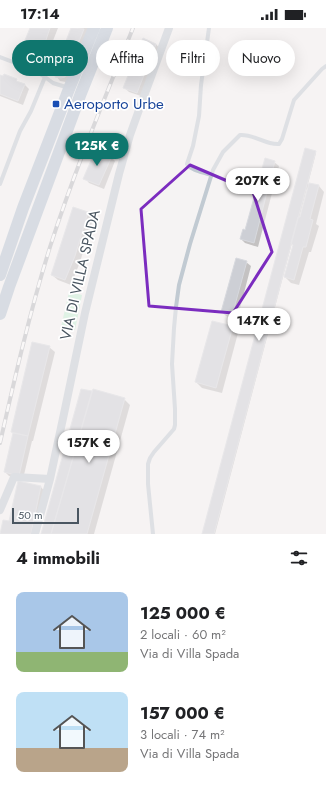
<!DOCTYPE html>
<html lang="it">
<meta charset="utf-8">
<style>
body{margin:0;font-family:Jost,sans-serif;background:#f2f2f2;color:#202124;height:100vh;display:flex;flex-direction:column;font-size:15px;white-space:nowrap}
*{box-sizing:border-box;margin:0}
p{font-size:13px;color:#757577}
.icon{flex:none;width:22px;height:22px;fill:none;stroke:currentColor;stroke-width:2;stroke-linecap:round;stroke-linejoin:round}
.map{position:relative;height:506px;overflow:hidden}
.sheet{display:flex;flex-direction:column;background:#fff;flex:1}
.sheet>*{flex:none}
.banner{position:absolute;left:12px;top:12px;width:302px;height:36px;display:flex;gap:8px}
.scale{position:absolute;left:12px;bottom:10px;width:67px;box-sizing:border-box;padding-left:4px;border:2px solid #4a5661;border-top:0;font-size:11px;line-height:14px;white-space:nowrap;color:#4a5661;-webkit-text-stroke:3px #fff;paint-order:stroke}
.price{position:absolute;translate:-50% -34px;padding:0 9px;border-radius:14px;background:#fff;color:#222;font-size:13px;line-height:26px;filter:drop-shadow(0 1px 2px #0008)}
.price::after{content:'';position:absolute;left:50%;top:24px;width:12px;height:9px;margin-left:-6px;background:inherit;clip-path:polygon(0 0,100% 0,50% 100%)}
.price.active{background:#0f766e;color:#fff}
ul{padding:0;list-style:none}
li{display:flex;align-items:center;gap:12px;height:100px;padding:0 16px}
li span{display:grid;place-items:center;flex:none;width:112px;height:80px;border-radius:8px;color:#555}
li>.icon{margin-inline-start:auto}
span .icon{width:48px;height:48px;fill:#fffc;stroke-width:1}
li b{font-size:17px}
h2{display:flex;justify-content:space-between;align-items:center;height:48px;padding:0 16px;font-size:17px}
.pill{padding:0 14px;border-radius:18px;background:#fff;box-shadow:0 4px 16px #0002;font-size:14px;line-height:36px}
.pill.active{background:#0f766e;color:#fff}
.status{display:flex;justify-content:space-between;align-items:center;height:28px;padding:0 20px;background:#fff;direction:ltr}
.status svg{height:11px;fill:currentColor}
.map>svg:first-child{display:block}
.green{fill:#c3f1d5}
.shadow{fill:#0003;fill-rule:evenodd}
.building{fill:#cdcfd5;stroke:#d7d9de}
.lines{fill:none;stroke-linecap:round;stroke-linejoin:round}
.service{stroke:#c1cad2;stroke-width:4}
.minor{stroke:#c1cad2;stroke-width:8}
.primary{stroke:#b3c2d1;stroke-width:12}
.rail-casing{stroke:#b5b8bd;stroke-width:4}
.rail{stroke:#fff;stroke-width:2.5;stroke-dasharray:8;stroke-linecap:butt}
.marked{fill:none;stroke:#7b2cbf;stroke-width:3;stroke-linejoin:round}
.transit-dot{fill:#1a4fb4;stroke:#fff;stroke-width:1.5}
.labels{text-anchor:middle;stroke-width:3.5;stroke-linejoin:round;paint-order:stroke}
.transit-label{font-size:15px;fill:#164399;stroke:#fff;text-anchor:start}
.street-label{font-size:15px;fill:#4a5661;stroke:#fff}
</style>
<div class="status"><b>17:14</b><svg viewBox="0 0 49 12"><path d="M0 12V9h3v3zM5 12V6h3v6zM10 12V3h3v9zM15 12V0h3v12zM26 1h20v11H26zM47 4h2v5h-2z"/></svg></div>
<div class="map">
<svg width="326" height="506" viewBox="0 0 326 506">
<rect width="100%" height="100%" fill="#f5f3f3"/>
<path class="green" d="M69,264L82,267L75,302L61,299Z"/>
<path class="shadow" d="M31,0H58L47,28L30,22L24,16Z
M72,0H94L66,54L60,53L56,48L64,30L62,28L69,15L67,13Z
M143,12L156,16L160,21L141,68L129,64L124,59Z
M0,48L16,52L19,55L25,57L29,61L23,77L0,68Z
M315,124L316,125L308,156L319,158L324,164L316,196L319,198L311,224H309L299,257L291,255L285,249L294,217L292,215L215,506H203ZM307,160L309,161L301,191L299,190Z
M111,129L115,133L104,161L89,155L85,150Z
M274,134L279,138L258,219L245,215L241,211L246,204Z
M87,185L93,191L80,234L71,257L58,252L52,247Z
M246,234L251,238L237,292L226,288L222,284Z
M232,299L238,305L222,365L202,360L196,354Z
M49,319L55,324L33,413H32L23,451L9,448L5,444L14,405L12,404Z
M82,362L124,371L130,377L94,506H42Z
M41,459L46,465L37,506H1L10,494Z"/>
<path class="building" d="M30,0H50L42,24L23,17Z
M71,0L84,1L65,49L61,50L55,49L63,29H61L68,14L66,13Z
M143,10L156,16L137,65L123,60Z
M4,46L17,51L16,53L25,56L18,73L0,66V47L3,48Z
M305,120L316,123L214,506H202Z
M96,121L112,128L99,157L83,151Z
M265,130L275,133L254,215L240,211L243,201L245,202Z
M309,155L319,157L310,191L313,192L306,219H303L294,252L284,249L293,217L291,215L298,189H300Z
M73,179L88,184L75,228L65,252L51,247Z
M236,230L247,233L232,288L221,284Z
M212,293L233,298L216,360L195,354Z
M32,314L50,318L28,408L11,404Z
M81,361L92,363L51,506H41Z
M93,361L125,370L87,506H51Z
M13,405L28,408L19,448L4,444Z
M18,453L41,458L31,506H0L3,492L9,493Z"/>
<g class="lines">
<path class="service" d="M209,0L201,57L199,88L193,118L187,136C192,143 203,144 211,147
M0,29L34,42L45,49L31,83L20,103L0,156
M45,49L53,55L69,60
M153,506L148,456V436L150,430L154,424L174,401L175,397V381L172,336L174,300L176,279L179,257L190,216L213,142L223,124L240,107C255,106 265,117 279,116L282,111L294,72L322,41L326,38"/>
<path class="minor" d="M0,482L14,449L50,451
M35,506L50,451L65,381L85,285L119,146L130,107L144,68L169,0"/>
<path class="primary" d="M0,247L23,180L69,61L94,0
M0,286L9,259L81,65L107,0"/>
<g class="rail-casing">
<path id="rail" d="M0,415C15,349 30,283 50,219C74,144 104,72 133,0"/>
</g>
<use href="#rail" class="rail"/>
</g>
<path d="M0 0H326V506H0ZM190,137L253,164L272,224L233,285L149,278L141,181Z" fill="#f5f3f3" fill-opacity=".55" fill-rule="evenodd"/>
<path class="marked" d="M190,137L253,164L272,224L233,285L149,278L141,181Z"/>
<rect class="transit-dot" x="52" y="72" width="8" height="8" rx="2"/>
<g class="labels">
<g class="transit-label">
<text x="64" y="81">Aeroporto Urbe</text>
</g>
<g class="street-label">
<text transform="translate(80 247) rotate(-77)" y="5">VIA DI VILLA SPADA</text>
</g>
</g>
</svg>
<div class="scale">50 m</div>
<b class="price active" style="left:97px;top:139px">125K €</b>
<b class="price" style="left:258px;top:174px">207K €</b>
<b class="price" style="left:259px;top:314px">147K €</b>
<b class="price" style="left:89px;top:436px">157K €</b>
<div class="banner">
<a class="pill active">Compra</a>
<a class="pill">Affitta</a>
<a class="pill">Filtri</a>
<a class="pill">Nuovo</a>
</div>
</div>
<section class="sheet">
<h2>4 immobili<svg class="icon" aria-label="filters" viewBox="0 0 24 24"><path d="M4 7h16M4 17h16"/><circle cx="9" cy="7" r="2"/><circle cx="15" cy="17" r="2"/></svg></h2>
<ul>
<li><span style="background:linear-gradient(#a9c7e8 75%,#8fb573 0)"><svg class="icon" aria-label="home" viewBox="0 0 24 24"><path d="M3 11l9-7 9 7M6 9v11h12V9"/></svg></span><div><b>125 000 €</b><p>2 locali · 60 m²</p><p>Via di Villa Spada</p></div></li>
<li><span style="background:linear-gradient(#bfe0f5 70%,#b9a48a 0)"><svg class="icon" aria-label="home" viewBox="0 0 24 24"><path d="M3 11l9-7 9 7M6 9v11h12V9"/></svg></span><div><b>157 000 €</b><p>3 locali · 74 m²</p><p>Via di Villa Spada</p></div></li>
</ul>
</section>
